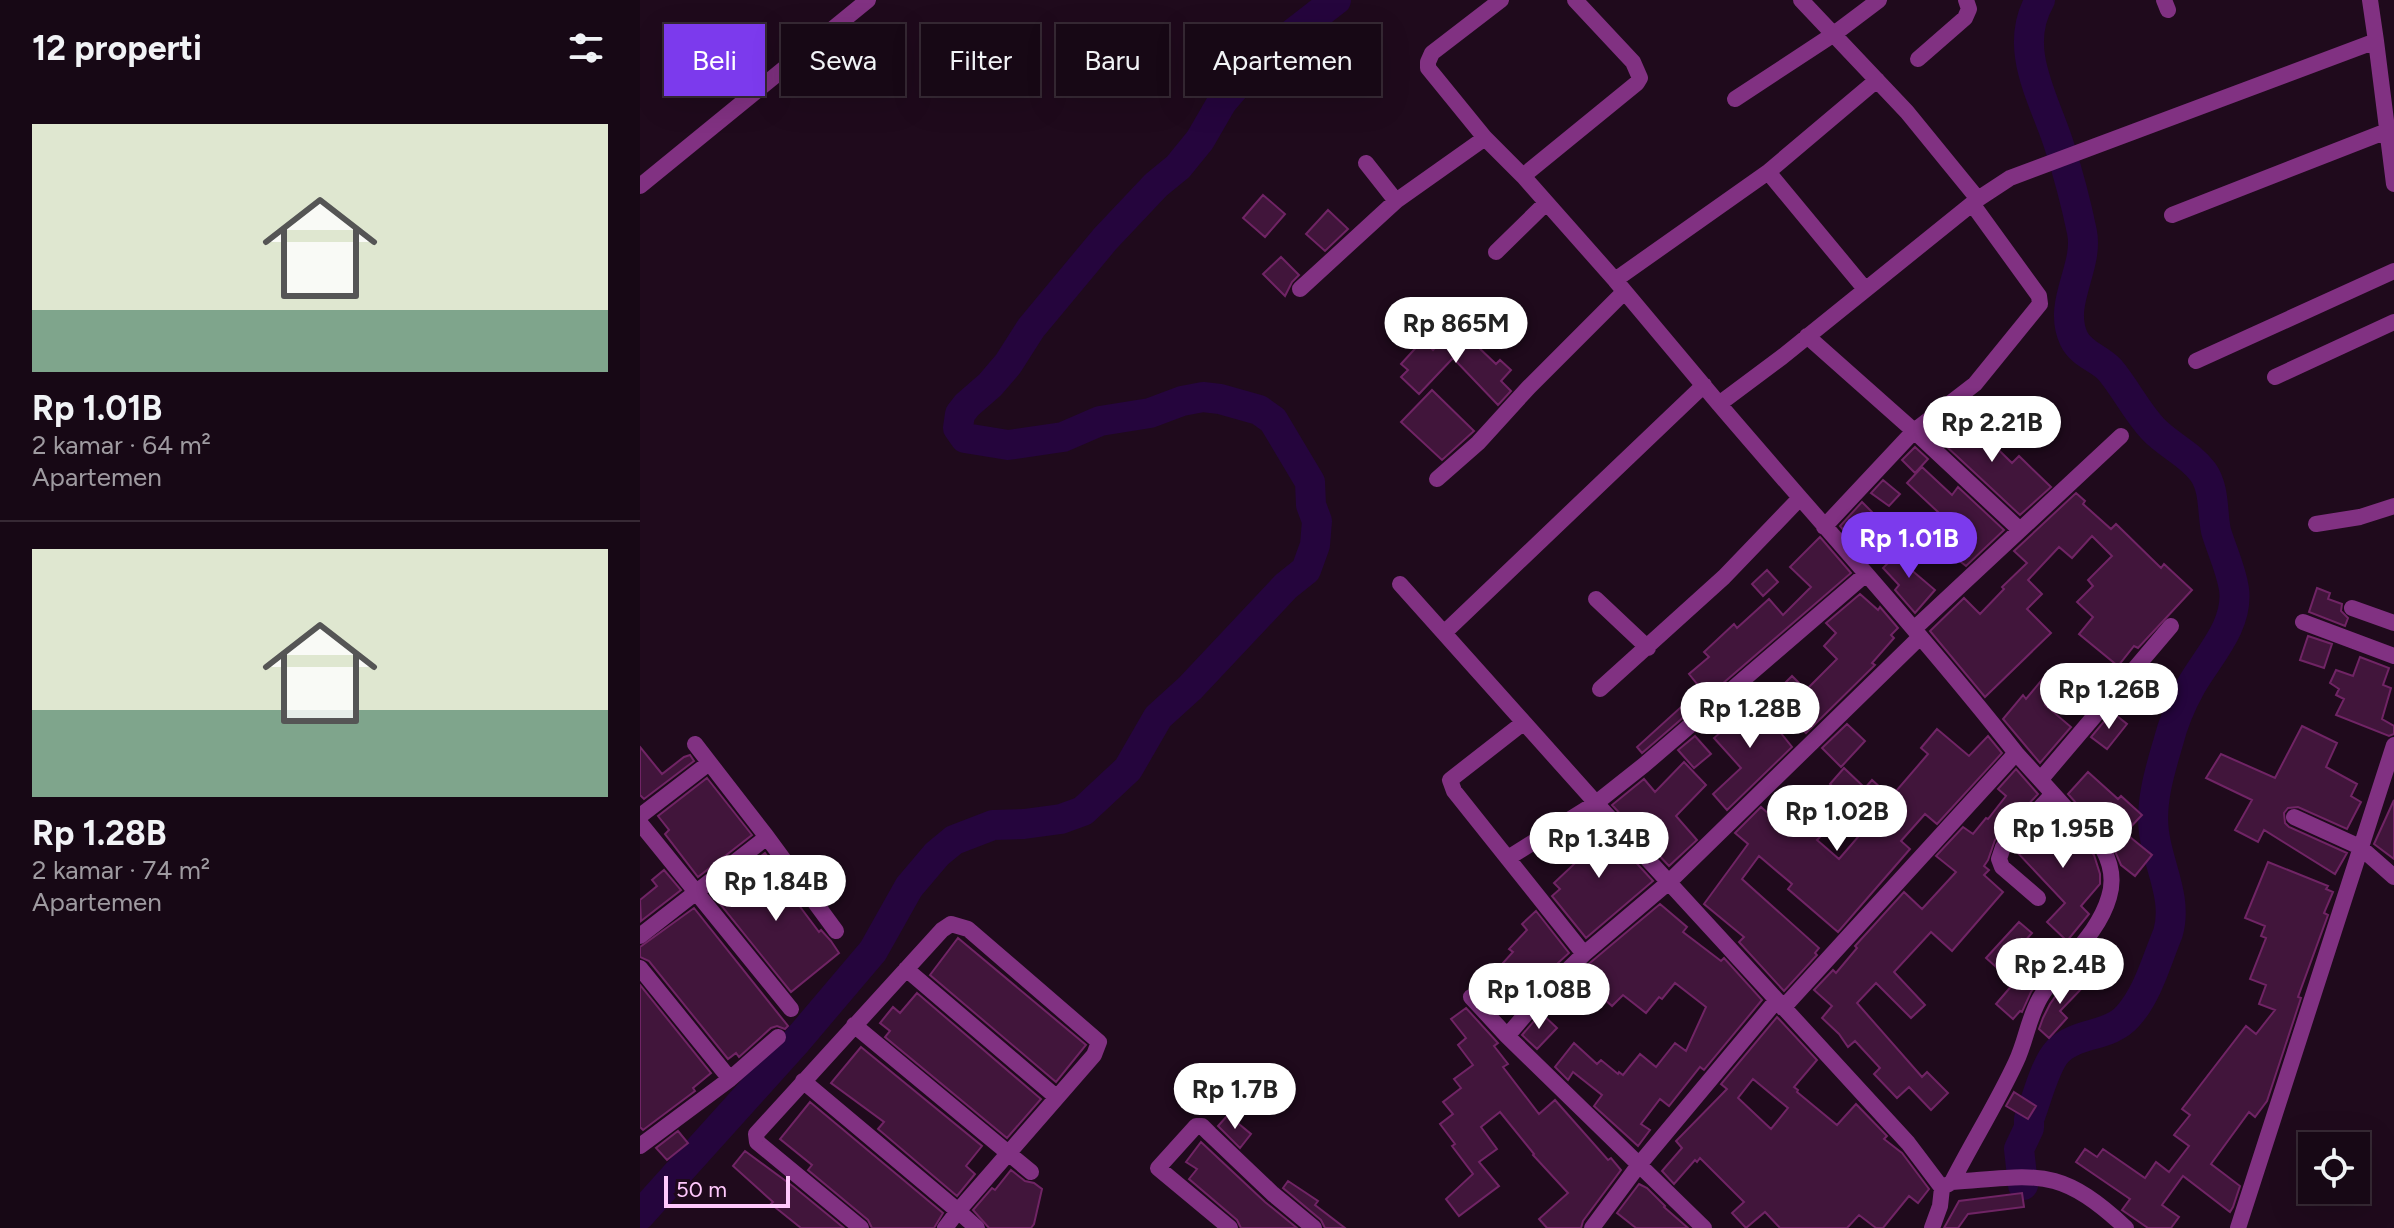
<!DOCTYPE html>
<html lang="id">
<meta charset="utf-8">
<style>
body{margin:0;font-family:Figtree,sans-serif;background:#241622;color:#f1f3f6;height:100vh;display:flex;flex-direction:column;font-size:30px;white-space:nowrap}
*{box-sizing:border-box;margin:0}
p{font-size:26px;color:#9e9aa0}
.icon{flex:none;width:44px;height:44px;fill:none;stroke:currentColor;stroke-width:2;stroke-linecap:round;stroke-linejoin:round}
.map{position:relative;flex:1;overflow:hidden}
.panel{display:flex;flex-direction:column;background:#170815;width:640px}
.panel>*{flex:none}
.guide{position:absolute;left:24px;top:24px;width:760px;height:72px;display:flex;gap:16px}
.fabs{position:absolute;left:1658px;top:1132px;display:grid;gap:16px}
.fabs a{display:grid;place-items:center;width:72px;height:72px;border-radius:0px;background:#170815;box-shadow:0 8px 32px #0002,0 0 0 2px #362934;font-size:40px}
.scale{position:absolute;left:24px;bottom:20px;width:126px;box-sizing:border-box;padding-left:8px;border:4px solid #ffc8fc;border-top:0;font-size:22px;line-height:28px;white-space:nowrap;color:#ffc8fc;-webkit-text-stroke:6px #1f0a1c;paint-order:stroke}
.price{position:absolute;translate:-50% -68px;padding:0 18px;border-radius:28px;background:#fff;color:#222;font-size:26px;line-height:52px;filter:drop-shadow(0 2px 4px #0008)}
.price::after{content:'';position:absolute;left:50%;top:48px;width:24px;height:18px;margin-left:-12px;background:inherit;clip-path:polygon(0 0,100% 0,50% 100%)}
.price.current{background:#7c3aed;color:#fff}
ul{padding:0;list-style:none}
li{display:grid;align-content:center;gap:16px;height:424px;padding:0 32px}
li+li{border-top:2px solid #362934}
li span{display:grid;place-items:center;height:248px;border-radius:0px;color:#555}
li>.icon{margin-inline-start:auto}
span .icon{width:144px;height:144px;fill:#fffc;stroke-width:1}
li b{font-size:34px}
h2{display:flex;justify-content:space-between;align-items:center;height:96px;padding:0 32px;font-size:34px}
.chip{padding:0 28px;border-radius:0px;background:#170815;box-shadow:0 8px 32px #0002,0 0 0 2px #362934;font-size:28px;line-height:72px}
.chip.current{background:#7c3aed;color:#fff}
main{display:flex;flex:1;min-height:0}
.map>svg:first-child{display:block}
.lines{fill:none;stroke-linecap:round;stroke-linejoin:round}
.river{stroke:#25053d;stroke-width:30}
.building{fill:#41153b;stroke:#702465;stroke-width:2;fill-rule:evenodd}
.minor{stroke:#813182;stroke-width:16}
</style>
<main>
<section class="panel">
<h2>12 properti<svg class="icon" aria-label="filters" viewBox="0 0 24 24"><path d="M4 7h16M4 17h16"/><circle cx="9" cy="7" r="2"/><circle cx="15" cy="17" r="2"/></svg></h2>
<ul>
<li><span style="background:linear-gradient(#dfe7d0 75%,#7fa58c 0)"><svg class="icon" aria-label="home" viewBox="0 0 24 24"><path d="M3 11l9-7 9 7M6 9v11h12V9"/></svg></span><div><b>Rp 1.01B</b><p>2 kamar · 64 m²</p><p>Apartemen</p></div></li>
<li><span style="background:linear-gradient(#dfe7d0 65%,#7fa58c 0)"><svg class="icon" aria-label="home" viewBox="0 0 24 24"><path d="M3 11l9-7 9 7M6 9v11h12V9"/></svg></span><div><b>Rp 1.28B</b><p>2 kamar · 74 m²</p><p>Apartemen</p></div></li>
</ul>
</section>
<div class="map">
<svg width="1754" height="1228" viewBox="0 0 1754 1228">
<rect width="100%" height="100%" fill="#1f0a1c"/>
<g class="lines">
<path class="river" d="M1383,1185L1379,1149L1389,1128V1119C1396,1102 1405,1064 1418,1051C1437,1032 1470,1037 1488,1016C1508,994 1517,959 1528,933C1538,898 1518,866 1514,832C1510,803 1520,770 1528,743C1533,723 1541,704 1551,686C1567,657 1599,626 1594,589C1591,569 1582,551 1576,531C1572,512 1575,489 1563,472C1550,454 1528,445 1513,429C1496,411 1486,389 1470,370C1459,358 1442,355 1434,339C1417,303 1449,268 1442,232C1436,203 1428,173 1419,145C1404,98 1372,48 1400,0
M0,1215L155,1043L233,951L269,887L297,854L314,840L353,825L384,824L421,819L443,811L488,769L518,717L550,688L646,586L666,570L675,545L677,521L671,505L670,482L633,420L619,410L580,399L563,397L542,401L510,413L460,421L423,437L368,445L325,438L318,428L320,414L327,405L350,385L368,364L391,328L465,239L516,185L538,167L560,140L582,102L616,62L696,0"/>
</g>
<path class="building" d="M623,195L645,214L625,237L603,218Z
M688,210L708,229L685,251L666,234Z
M641,257L659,275L652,282L645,296L623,274Z
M816,326L856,364L860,360L871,370L861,381L871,391L858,405L813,358L779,394L761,377L768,370L761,364L783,340L793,350Z
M792,390L834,431L802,460L761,422Z
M1319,411L1372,463L1379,456L1411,487L1380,515L1291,432Z
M1275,447L1288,459L1275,473L1262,460Z
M1282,467L1312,495L1318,487L1364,530L1326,566L1303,548V543L1313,531L1295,517L1298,512L1267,483Z
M1243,480L1260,494L1249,506L1231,493Z
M1436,493L1445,501L1443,504L1471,529L1476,524L1521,568L1524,564L1552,590L1498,648L1494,646L1478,666L1439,634L1453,617L1437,602L1453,586L1448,580L1472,556L1452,536L1432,558L1419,547L1388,580L1402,594L1387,609L1411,633L1345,697L1290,631L1324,598L1340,614L1364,589L1362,587L1387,563L1374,551Z
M1222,502L1242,522L1218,548L1200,526Z
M1180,537L1211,573L1002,753L997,747L1061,689L1049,674L1069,657L1064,652L1094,624L1097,628L1129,599L1143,615L1171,587L1150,567Z
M1265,546L1278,559L1269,568L1295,590L1275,613L1255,590L1259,585L1243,568Z
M1127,570L1138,582L1123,596L1112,584Z
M1677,588L1690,593L1688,599L1702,604L1701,611L1708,618L1705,626L1669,612Z
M1220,594L1238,610L1240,607L1258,628L1251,635L1254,638L1232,663L1235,665L1166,733L1130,698L1152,676L1166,690L1197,659L1184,646L1196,633L1186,623Z
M1668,636L1692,644L1684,668L1660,660Z
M1720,657L1749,668L1743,685L1751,688L1742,719L1754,726V734L1749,736L1696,715L1704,699L1696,695L1699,689L1690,683L1696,670L1713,676Z
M1406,675L1421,687L1405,705L1431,727L1400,763L1363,719L1383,695L1386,699Z
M1117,693L1125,702L1120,707L1152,747L1087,810L1073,794L1101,768L1074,738L1110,707L1106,702Z
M1472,712L1487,724L1467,749L1451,737Z
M1207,724L1225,741L1201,767L1182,748Z
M1662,726L1697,743L1686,767L1717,784L1711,796L1721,802L1707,829L1658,807L1648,808L1644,813L1645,823L1649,827L1707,853L1695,874L1624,830L1618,842L1595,830L1612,800L1566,778L1581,754L1635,778Z
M1297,729L1329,756L1348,736L1362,753L1297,824L1285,814L1261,841L1270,849L1198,932L1148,889L1152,884L1119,856L1102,879L1179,948L1175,953L1177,955L1144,991L1099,942L1104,937L1064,904L1108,844L1095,833L1121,807L1131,816L1161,789L1195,822L1177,840L1199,859L1231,822L1190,784L1204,768L1225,788L1232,780L1251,797L1288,754L1281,748Z
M1055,736L1071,754L1054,768L1038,750Z
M0,747L22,774L44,757L50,755L54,761L4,799L0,795Z
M1044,762L1066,785L1036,816L1057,840L1029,866L972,805L1004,779L1015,792Z
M1376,769L1398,794L1355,840L1348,860L1344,866L1349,870L1344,875L1363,892L1312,951L1291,932L1254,972L1285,1005L1271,1018L1236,983L1217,1003L1282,1077L1287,1072L1308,1093L1291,1110L1269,1087L1257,1098L1234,1074L1240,1068L1215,1041L1208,1047L1199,1034L1182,1018L1192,1006L1174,990L1193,970L1196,973L1217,948L1215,946L1264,892L1282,909L1316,872L1296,856L1323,827L1333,834L1346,818L1348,819L1366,796L1358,789Z
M1448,772L1478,799L1481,796L1502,815L1485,833L1512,855L1495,876L1481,865L1471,842L1428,794Z
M67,778L112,835L58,877L25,834L29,830L18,816Z
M1754,800V859L1734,844Z
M1413,810L1454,855L1460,874V884L1441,906L1449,914L1427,941L1407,922L1425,903L1375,850Z
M954,817L1013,881L946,938L912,896L920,889L914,883L948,851L932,834Z
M125,853L158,898L155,900L179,932L181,930L191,941L199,953L151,992L72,894Z
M1628,862L1688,886L1686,889L1693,892L1684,913L1688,915L1658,997L1661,998L1627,1101L1615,1117L1609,1112L1571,1164L1600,1186L1593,1207L1590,1212L1543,1176L1522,1205L1539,1217L1531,1228H1508L1482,1210L1490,1199L1436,1162L1445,1149L1457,1157L1463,1149L1505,1178L1516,1162L1529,1172L1549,1146L1534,1135L1550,1115L1542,1109L1606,1026L1616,1034L1635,1010L1619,1004L1626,985L1610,979L1626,938L1621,936L1625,926L1605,918Z
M24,870L41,890L1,921L0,900L17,886L12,880Z
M1020,904L1047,927L1043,932L1081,961L1084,958L1122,1000L1064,1070L1060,1067L1029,1106L1020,1099L1001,1124L1010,1130L998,1146L954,1106L962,1095L933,1072L928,1080L915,1067L934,1043L957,1064L961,1060L978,1074L979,1072L983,1075L1000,1054L1016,1067L1035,1043L1046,1051L1066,1007L1035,983L1022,999L1019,997L1006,1013L983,995L972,1006L953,989L933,1010L918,995L951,962Z
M54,908L148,1026L145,1029L137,1026L131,1028L99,1057L96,1053L88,1059L9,961L0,957V947Z
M896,911L929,953L882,996L885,999L874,1011L844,984L873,952L869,949L887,930L882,924Z
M1379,922L1392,933L1384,942L1410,966L1391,992L1382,1012L1380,1011L1373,1019L1356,1004L1374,983L1346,958Z
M318,938L446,1045L416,1082L290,975Z
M1431,974L1444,986L1420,1011L1427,1018L1409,1038L1399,1029L1403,1018L1410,1004Z
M0,985L71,1073L53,1088L55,1091L3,1130L0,1127Z
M277,993L401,1099L367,1138L245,1037L250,1031L240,1023L253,1007L260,1013Z
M826,1008L858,1043L854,1046L868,1064L863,1067L899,1114L915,1100L968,1160L971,1158L981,1170L943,1221L941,1228H907L899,1219L928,1193L893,1155L894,1154L860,1112L841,1127L857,1149L839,1162L859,1186L819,1216L806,1199L833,1174L812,1146L815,1144L800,1124L813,1114L803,1102L821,1088L814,1079L833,1065L818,1045L826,1038L811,1019Z
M901,1013L917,1028L897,1049L882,1035Z
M1137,1017L1177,1060L1154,1087L1158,1090L1157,1092L1197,1125L1216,1104L1247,1136L1244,1139L1262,1153L1289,1189L1278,1203L1269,1196L1243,1228H1236L1219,1215L1207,1228H1140L1125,1212L1106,1228L1092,1213L1104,1202L1060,1158L1057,1162L1055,1160L1034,1184L1022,1171L1042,1148L1036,1141L1087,1089L1081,1084ZM1113,1079L1148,1108L1131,1129L1098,1098Z
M221,1047L342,1146L326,1166L335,1174L317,1196L238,1129L244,1122L191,1083Z
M1374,1092L1396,1106L1388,1119L1366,1106Z
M170,1102L303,1213L294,1228H232L228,1220L168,1170L172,1165L140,1139Z
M588,1115L611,1134L600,1148L578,1126Z
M38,1131L48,1143L27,1160L16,1148Z
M561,1142L625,1202L657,1228H601L597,1220L549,1179L557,1169L546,1162Z
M105,1151L154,1187L204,1228H161L131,1204L133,1202L93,1166Z
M371,1170L385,1181L394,1183L402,1189L394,1224L391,1228H349L333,1210L352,1188L355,1190Z
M648,1181L678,1201L675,1205L705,1228H685L681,1220L643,1188Z
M999,1184L1007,1188L1025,1206L1024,1207L1048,1228H996L977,1213Z
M1382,1193L1384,1207L1328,1214L1318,1228H1304L1319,1201Z"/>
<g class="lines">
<path class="minor" d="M861,0L792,53L788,62V68L845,138L883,176L975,280L1079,404
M1161,0L1267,112L1338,199
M1524,0L1528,10
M1736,41L1754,184
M1278,59L1325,18L1329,9L1326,0
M1095,99L1194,34L1239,0
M726,163L756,201
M1128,172L1237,80
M883,176L997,83L1000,78L993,62L935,0
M0,186L228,0
M1532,215L1747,131
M856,252L906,203
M975,280L1128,172L1225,289
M660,289L756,201L845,138
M1167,336L1274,431L1379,529
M1556,361L1754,271
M1635,377L1754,322
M797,479L838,443L889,387L984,292
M1676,524L1720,517L1754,506
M1184,527L1274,431L1335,384L1400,304L1399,296L1333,205
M760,584L956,803L1268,1143L1302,1188
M956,599L1008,648
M1712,608L1754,623
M1663,622L1754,656
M1274,629L1481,436
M804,633L1064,385
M960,689L1084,577L1159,499
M883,723L810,780L814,791L944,954
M1401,779L1531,626
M0,816L69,763
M1654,817L1720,847L1754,877
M0,823L151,1009
M127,837L196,931
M868,858L956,803L1004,765L1226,574
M1398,898L1362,867L1359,859L1363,847L1413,794
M0,936L127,837L55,744
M0,968L90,1079L0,1146
M266,969L415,1096
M831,997L867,1036
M1143,1008L1376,753C1281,633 1178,520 1079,404L1142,357L1338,199L1370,178L1736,41L1730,0
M214,1025L391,1172
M90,1079L138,1037
M163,1081L318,1211L305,1228
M1312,1182C1333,1141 1357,1103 1376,1062C1386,1041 1388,1019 1400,998C1420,964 1458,936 1469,897C1474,881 1471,864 1463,849L1376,753
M1307,1185L1312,1182C1398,1176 1418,1165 1486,1228
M221,1228L117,1142L116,1134L302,930L311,924L328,929L459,1042L454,1055L318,1211L337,1228
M590,1228L518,1168L556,1126H562L570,1134L633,1194L674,1228
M952,1228L998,1166L1136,1001
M1064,1228L867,1036L904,993L944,954L1029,882L1279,638
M1292,1228L1300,1206L1302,1188
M1598,1228L1754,745"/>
</g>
</svg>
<div class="fabs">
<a><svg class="icon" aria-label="locate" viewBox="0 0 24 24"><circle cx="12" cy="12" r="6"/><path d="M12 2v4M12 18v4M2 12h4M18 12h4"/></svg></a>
</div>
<div class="scale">50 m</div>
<b class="price" style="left:816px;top:365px">Rp 865M</b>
<b class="price" style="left:1352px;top:464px">Rp 2.21B</b>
<b class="price current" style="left:1269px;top:580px">Rp 1.01B</b>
<b class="price" style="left:1469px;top:731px">Rp 1.26B</b>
<b class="price" style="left:1110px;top:750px">Rp 1.28B</b>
<b class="price" style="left:1197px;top:853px">Rp 1.02B</b>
<b class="price" style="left:1423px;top:870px">Rp 1.95B</b>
<b class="price" style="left:959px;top:880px">Rp 1.34B</b>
<b class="price" style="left:136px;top:923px">Rp 1.84B</b>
<b class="price" style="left:1420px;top:1006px">Rp 2.4B</b>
<b class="price" style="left:899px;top:1031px">Rp 1.08B</b>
<b class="price" style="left:595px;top:1131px">Rp 1.7B</b>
<div class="guide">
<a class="chip current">Beli</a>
<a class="chip">Sewa</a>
<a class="chip">Filter</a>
<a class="chip">Baru</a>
<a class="chip">Apartemen</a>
</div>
</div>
</main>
